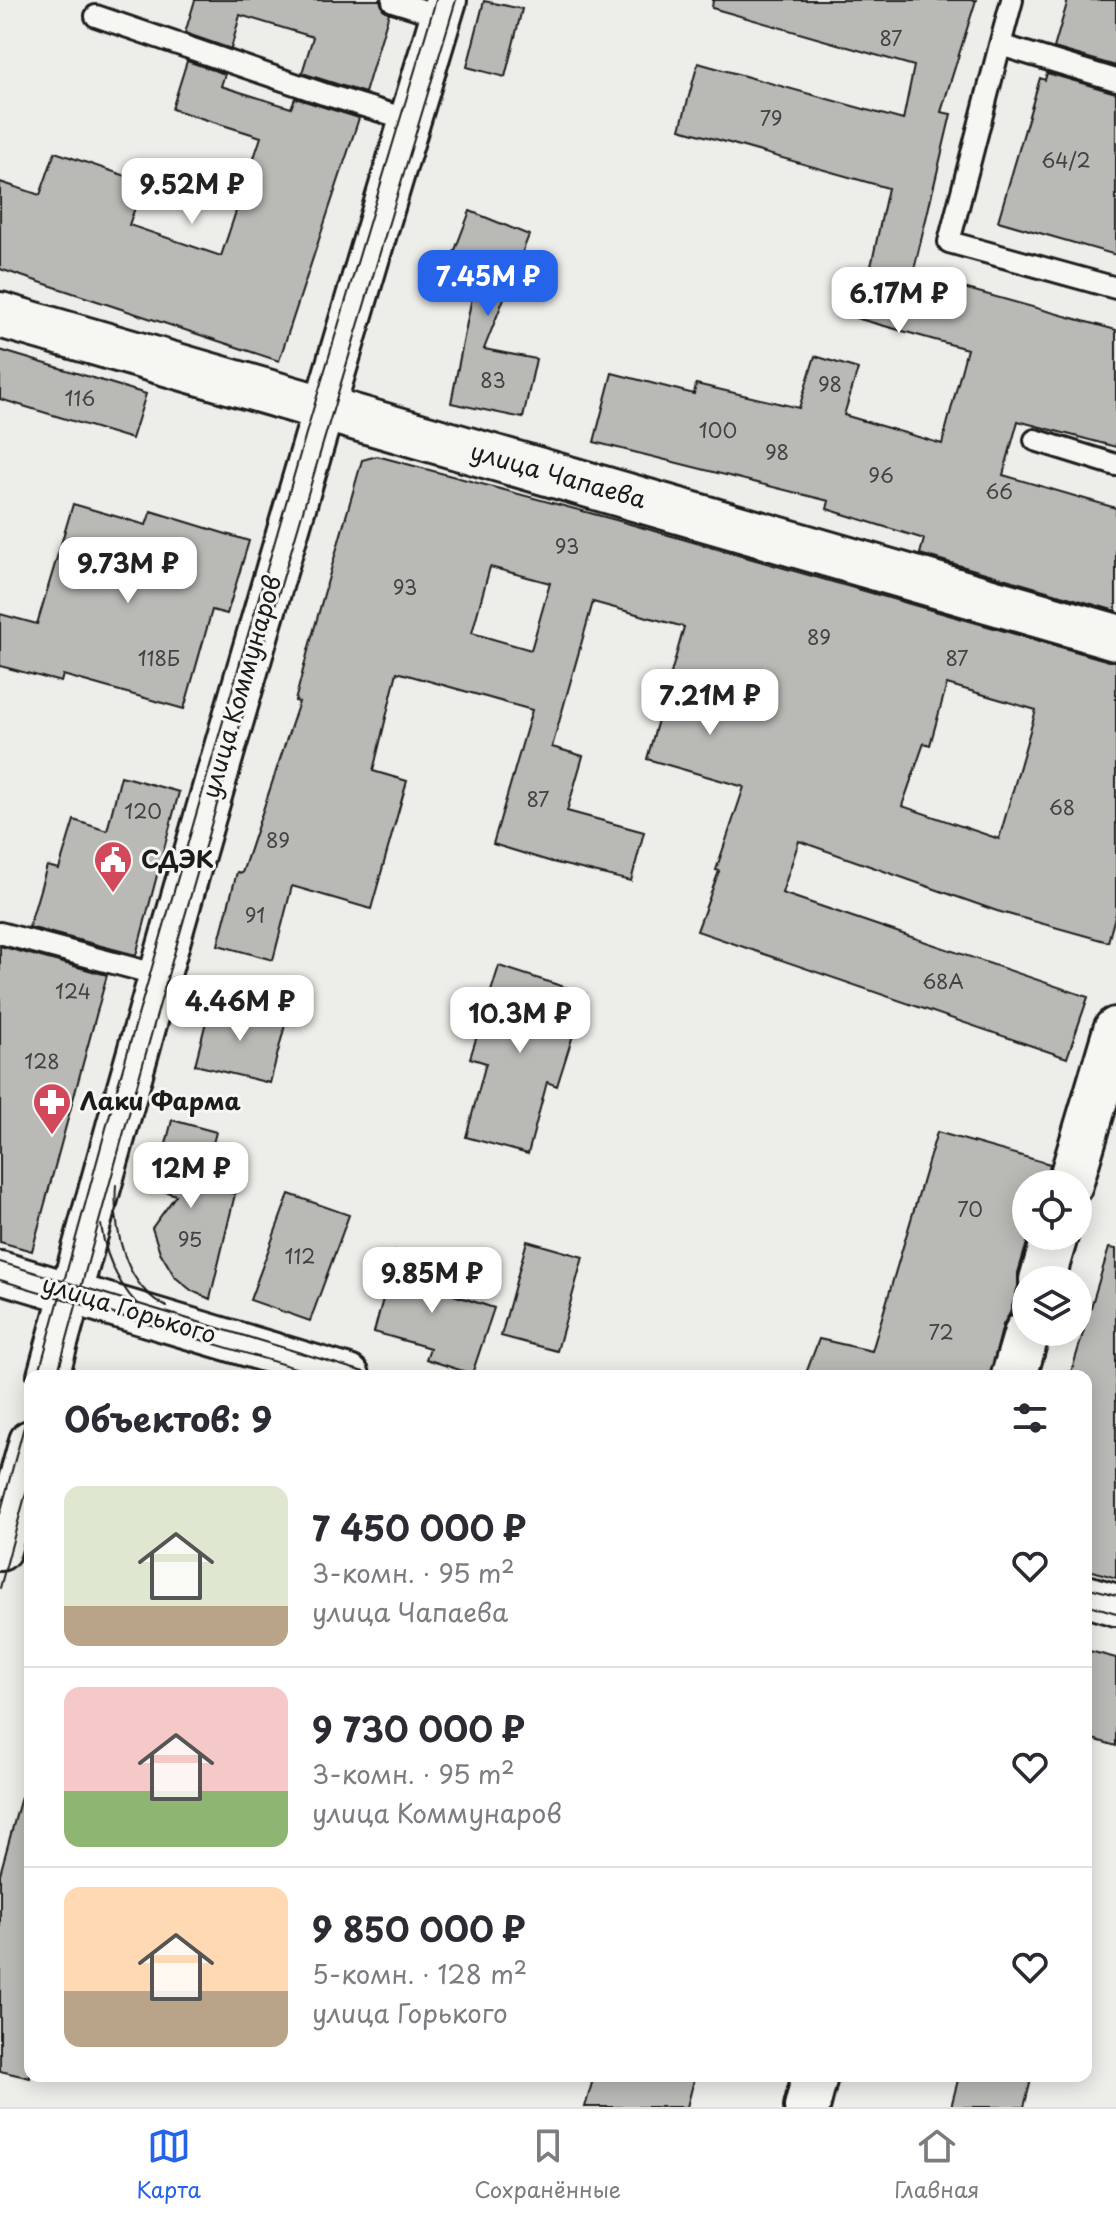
<!DOCTYPE html>
<html lang="ru">
<meta charset="utf-8">
<style>
body{margin:0;font-family:"Playpen Sans",sans-serif;background:#f2f2f3;color:#2b2b33;height:100vh;display:flex;flex-direction:column;font-size:30px;white-space:nowrap}
*{box-sizing:border-box;margin:0}
p{font-size:26px;color:#7c7c81}
.icon{flex:none;width:44px;height:44px;fill:none;stroke:currentColor;stroke-width:2;stroke-linecap:round;stroke-linejoin:round}
.map{position:relative;flex:1;overflow:hidden}
.drawer{position:absolute;left:24px;top:1370px;width:1068px;height:712px;display:flex;flex-direction:column;background:#fff;border-radius:16px;box-shadow:0 4px 20px #0003}
.drawer>*{flex:none}
.fabs{position:absolute;left:1012px;top:1170px;display:grid;gap:16px}
.fabs a{display:grid;place-items:center;width:80px;height:80px;border-radius:50%;background:#fff;box-shadow:0 4px 20px #0003;font-size:40px}
.price{position:absolute;translate:-50% -68px;padding:0 18px;border-radius:16px;background:#fff;color:#222;font-size:26px;line-height:52px;filter:drop-shadow(0 2px 4px #0008)}
.price::after{content:'';position:absolute;left:50%;top:48px;width:24px;height:18px;margin-left:-12px;background:inherit;clip-path:polygon(0 0,100% 0,50% 100%)}
.price.active{background:#2563eb;color:#fff}
ul{padding:0;list-style:none}
li{display:flex;align-items:center;gap:24px;height:200px;padding:0 40px}
li+li{border-top:2px solid #e1e1e2}
li span{display:grid;place-items:center;flex:none;width:224px;height:160px;border-radius:16px;color:#555}
li>.icon{margin-inline-start:auto}
span .icon{width:96px;height:96px;fill:#fffc;stroke-width:1}
li b{font-size:34px}
h2{display:flex;justify-content:space-between;align-items:center;height:96px;padding:0 40px;font-size:34px}
.tab-bar{display:flex;justify-content:space-around;align-items:center;height:112px;border-top:2px solid #e1e1e2;background:#fff;font-size:22px;color:#7c7c81}
.tab-bar a{display:grid;justify-items:center;gap:4px}
.tab-bar .active{color:#2563eb}
.map>svg:first-child{display:block}
.building{fill:#b9b9b6;stroke:#1c1c1c;stroke-width:2;fill-rule:evenodd}
.lines{fill:none;stroke-linecap:round;stroke-linejoin:round}
.service-casing{stroke:#1c1c1c;stroke-width:26}
.minor-casing{stroke:#1c1c1c;stroke-width:46}
.tertiary-casing{stroke:#1c1c1c;stroke-width:50}
.service{stroke:#f6f6f2;stroke-width:20}
.minor{stroke:#f6f6f2;stroke-width:40}
.tertiary{stroke:#f6f6f2;stroke-width:44}
.tram{stroke:#1c1c1c;stroke-width:2}
.labels{text-anchor:middle;stroke-width:6;stroke-linejoin:round;paint-order:stroke}
.number-label{font-size:20px;fill:#434342}
.street-label{font-size:24px;fill:#1c1c1c;stroke:#f6f6f2}
.poi-label{font-size:24px;font-weight:bold;fill:#1c1c1c;stroke:#f6f6f2;text-anchor:start}
</style>
<div class="map">
<svg width="1116" height="2107" viewBox="0 0 1116 2107">
<rect width="100%" height="100%" fill="#edede9"/>
<filter id="ink" filterUnits="userSpaceOnUse"><feTurbulence type="fractalNoise" baseFrequency=".0125" numOctaves="2"/><feDisplacementMap in="SourceGraphic" scale="16" xChannelSelector="R" yChannelSelector="G"/><feConvolveMatrix kernelMatrix="1 2 1 2 8 2 1 2 1" color-interpolation-filters="sRGB"/></filter>
<g filter="url(#ink)">
<path class="building" d="M195,0H380L383,9L389,13L365,93L302,73L313,37L240,15L231,49L185,33Z
M713,0H976L941,112L951,114L913,274L1116,330V447L1018,421L1003,475L1116,508V611L920,554L924,539L827,509L829,501L594,442L612,373L694,394L696,384L799,408L815,356L858,369L844,415L942,444L967,349L856,318L872,262L888,188L680,129L698,63L903,120L914,66L712,8Z
M1068,0H1116V66L1054,48Z
M484,1L522,9L505,77L467,67Z
M187,61L225,74L221,86L291,108L295,98L359,118L279,361L0,269V182L40,195L55,152L144,182L129,225L221,256L261,137L172,109Z
M1047,73L1116,93V255L998,221L1040,78L1045,80Z
M470,211L529,235L484,349L536,359L523,418L451,403L472,297L442,284Z
M0,350L146,394L132,439L0,399Z
M377,456L616,520L1109,661H1116V913L1108,942L997,911L799,841L782,893L1088,997L1067,1058L697,931L719,871L716,870L744,787L647,759L684,627L593,602L552,747L583,756L567,811L644,832L631,881L552,862L493,844L532,710L397,672L373,771L407,781L371,909L292,886L273,960L218,945L237,872L242,873L299,702L295,701L309,647L362,460ZM490,567L550,583L531,650L472,633ZM947,684L1036,710L999,839L902,806L924,743L930,745Z
M73,504L146,525L151,511L249,541L227,614L212,610L184,709L63,675L61,682L0,666V614L37,624Z
M121,776L179,792L136,955L29,927L47,866L59,869L74,820L107,831Z
M0,946L107,975L32,1251L0,1242Z
M499,966L586,994L557,1086L547,1082L528,1154L466,1137L486,1063L470,1058Z
M211,1002L286,1021L270,1083L195,1065Z
M172,1120L216,1132L202,1185L235,1194L210,1299L192,1291L175,1277L160,1252L152,1228L176,1195L155,1188Z
M937,1132L1050,1164L1046,1184H1026V1236H1029L1018,1273V1286L1010,1313L1003,1325L990,1376H805L819,1339L872,1351Z
M289,1194L349,1215L310,1321L250,1300Z
M527,1241L583,1257L557,1351L501,1336Z
M1109,1248L1116,1249V1578L1086,1569V1376H1070Z
M396,1251L439,1262L432,1288L494,1308L472,1374L426,1359L430,1348L374,1332Z
M1086,1650L1116,1658V1746L1086,1737Z
M21,1797L30,1798V2078L0,2071V1874Z
M594,2076H695L687,2107H585Z
M959,2076H1032L1024,2107H951Z"/>
<g class="lines">
<g class="service-casing">
<path id="service" d="M393,1L441,16
M96,16L324,94L410,120
M1000,45L1012,0
M1116,80L1000,45L949,242L1116,288
M1035,440L1116,465
M0,933L159,975"/>
</g>
<g class="minor-casing">
<path id="minor" d="M0,1272L349,1376
M48,1376C174,915 308,457 446,0
M0,1550L30,1441
M1086,1596L1116,1605"/>
</g>
<g class="tertiary-casing">
<path id="tertiary" d="M0,315L1116,637
M1070,1184L1116,1030
M1042,1280L1055,1236
M1014,1376L1027,1332
M807,2107L815,2076"/>
</g>
<use href="#service" class="service"/>
<use href="#minor" class="minor"/>
<use href="#tertiary" class="tertiary"/>
<path class="tram" d="M116,1185C113,1229 124,1286 167,1307
M101,1225C105,1254 117,1282 137,1304
M0,1262L377,1376
M0,1280L322,1376
M38,1376L114,1099L309,423L436,0
M57,1376C181,915 318,457 456,0
M0,1514L30,1405
M1086,1587L1116,1595
M0,1588L30,1478
M1086,1604L1116,1613"/>
</g>
</g>
<defs>
<g id="civic-pin" transform="scale(2)"><path d="M0 17L-7.5 6A9.5 9.5 0 1 1 7.5 6Z" fill="#d1495b" stroke="#f6f6f2"/><path d="M-.6-6.5H3V-4.5H.6V-3L4-1V1h2V6H-6V1h2V-1L-.6-3ZM-1.2 2.5V6h2.4V2.5Z" fill="#fff"/></g>
<g id="pharmacy-pin" transform="scale(2)"><path d="M0 17L-7.5 6A9.5 9.5 0 1 1 7.5 6Z" fill="#d1495b" stroke="#f6f6f2"/><path d="M-2-6h4v4h4v4h-4v4h-4v-4h-4v-4h4Z" fill="#fff"/></g>
</defs>
<g fill-rule="evenodd">
<use href="#civic-pin" x="113" y="860"/>
<use href="#pharmacy-pin" x="52" y="1102"/>
</g>
<g class="labels">
<g class="number-label">
<text x="891" y="46">87</text>
<text x="771" y="126">79</text>
<text x="1066" y="168">64/2</text>
<text x="493" y="388">83</text>
<text x="830" y="392">98</text>
<text x="80" y="406">116</text>
<text x="718" y="438">100</text>
<text x="777" y="460">98</text>
<text x="881" y="483">96</text>
<text x="999" y="499">66</text>
<text x="567" y="554">93</text>
<text x="405" y="595">93</text>
<text x="819" y="645">89</text>
<text x="159" y="666">118Б</text>
<text x="957" y="666">87</text>
<text x="538" y="807">87</text>
<text x="1062" y="815">68</text>
<text x="143" y="819">120</text>
<text x="278" y="848">89</text>
<text x="255" y="923">91</text>
<text x="943" y="989">68А</text>
<text x="73" y="999">124</text>
<text x="42" y="1069">128</text>
<text x="970" y="1217">70</text>
<text x="190" y="1247">95</text>
<text x="300" y="1264">112</text>
<text x="941" y="1340">72</text>
</g>
<g class="street-label">
<text transform="translate(558 476) rotate(16)" y="8">улица Чапаева</text>
<text transform="translate(242 687) rotate(-74)" y="8">улица Коммунаров</text>
<text transform="translate(129 1310) rotate(17)" y="8">улица Горького</text>
</g>
<g class="poi-label">
<text x="141" y="868">СДЭК</text>
<text x="80" y="1110">Лаки Фарма</text>
</g>
</g>
</svg>
<div class="fabs">
<a><svg class="icon" aria-label="locate" viewBox="0 0 24 24"><circle cx="12" cy="12" r="6"/><path d="M12 2v4M12 18v4M2 12h4M18 12h4"/></svg></a>
<a><svg class="icon" aria-label="layers" viewBox="0 0 24 24"><path d="M12 4l9 5-9 5-9-5zM3 14l9 5 9-5"/></svg></a>
</div>
<b class="price" style="left:192px;top:226px">9.52M ₽</b>
<b class="price active" style="left:488px;top:318px">7.45M ₽</b>
<b class="price" style="left:899px;top:335px">6.17M ₽</b>
<b class="price" style="left:128px;top:605px">9.73M ₽</b>
<b class="price" style="left:710px;top:737px">7.21M ₽</b>
<b class="price" style="left:240px;top:1043px">4.46M ₽</b>
<b class="price" style="left:520px;top:1055px">10.3M ₽</b>
<b class="price" style="left:191px;top:1210px">12M ₽</b>
<b class="price" style="left:432px;top:1315px">9.85M ₽</b>
<section class="drawer">
<h2>Объектов: 9<svg class="icon" aria-label="filters" viewBox="0 0 24 24"><path d="M4 7h16M4 17h16"/><circle cx="9" cy="7" r="2"/><circle cx="15" cy="17" r="2"/></svg></h2>
<ul>
<li><span style="background:linear-gradient(#dfe7d0 75%,#b9a48a 0)"><svg class="icon" aria-label="home" viewBox="0 0 24 24"><path d="M3 11l9-7 9 7M6 9v11h12V9"/></svg></span><div><b>7 450 000 ₽</b><p>3-комн. · 95 m²</p><p>улица Чапаева</p></div><svg class="icon" aria-label="heart" viewBox="0 0 24 24"><path d="M12 20l-8-8c-3-5 5-10 8-4 3-6 11-1 8 4z"/></svg></li>
<li><span style="background:linear-gradient(#f6c9c9 65%,#8fb573 0)"><svg class="icon" aria-label="home" viewBox="0 0 24 24"><path d="M3 11l9-7 9 7M6 9v11h12V9"/></svg></span><div><b>9 730 000 ₽</b><p>3-комн. · 95 m²</p><p>улица Коммунаров</p></div><svg class="icon" aria-label="heart" viewBox="0 0 24 24"><path d="M12 20l-8-8c-3-5 5-10 8-4 3-6 11-1 8 4z"/></svg></li>
<li><span style="background:linear-gradient(#ffd9b3 65%,#b9a48a 0)"><svg class="icon" aria-label="home" viewBox="0 0 24 24"><path d="M3 11l9-7 9 7M6 9v11h12V9"/></svg></span><div><b>9 850 000 ₽</b><p>5-комн. · 128 m²</p><p>улица Горького</p></div><svg class="icon" aria-label="heart" viewBox="0 0 24 24"><path d="M12 20l-8-8c-3-5 5-10 8-4 3-6 11-1 8 4z"/></svg></li>
</ul>
</section>
</div>
<nav class="tab-bar">
<a class="active"><svg class="icon" aria-label="map" viewBox="0 0 24 24"><path d="M3 6l6-2 6 2 6-2v14l-6 2-6-2-6 2zM9 4v14M15 6v14"/></svg>Карта</a>
<a><svg class="icon" aria-label="saved" viewBox="0 0 24 24"><path d="M7 4h10v16l-5-4-5 4z"/></svg>Сохранённые</a>
<a><svg class="icon" aria-label="home" viewBox="0 0 24 24"><path d="M3 11l9-7 9 7M6 9v11h12V9"/></svg>Главная</a>
</nav>
